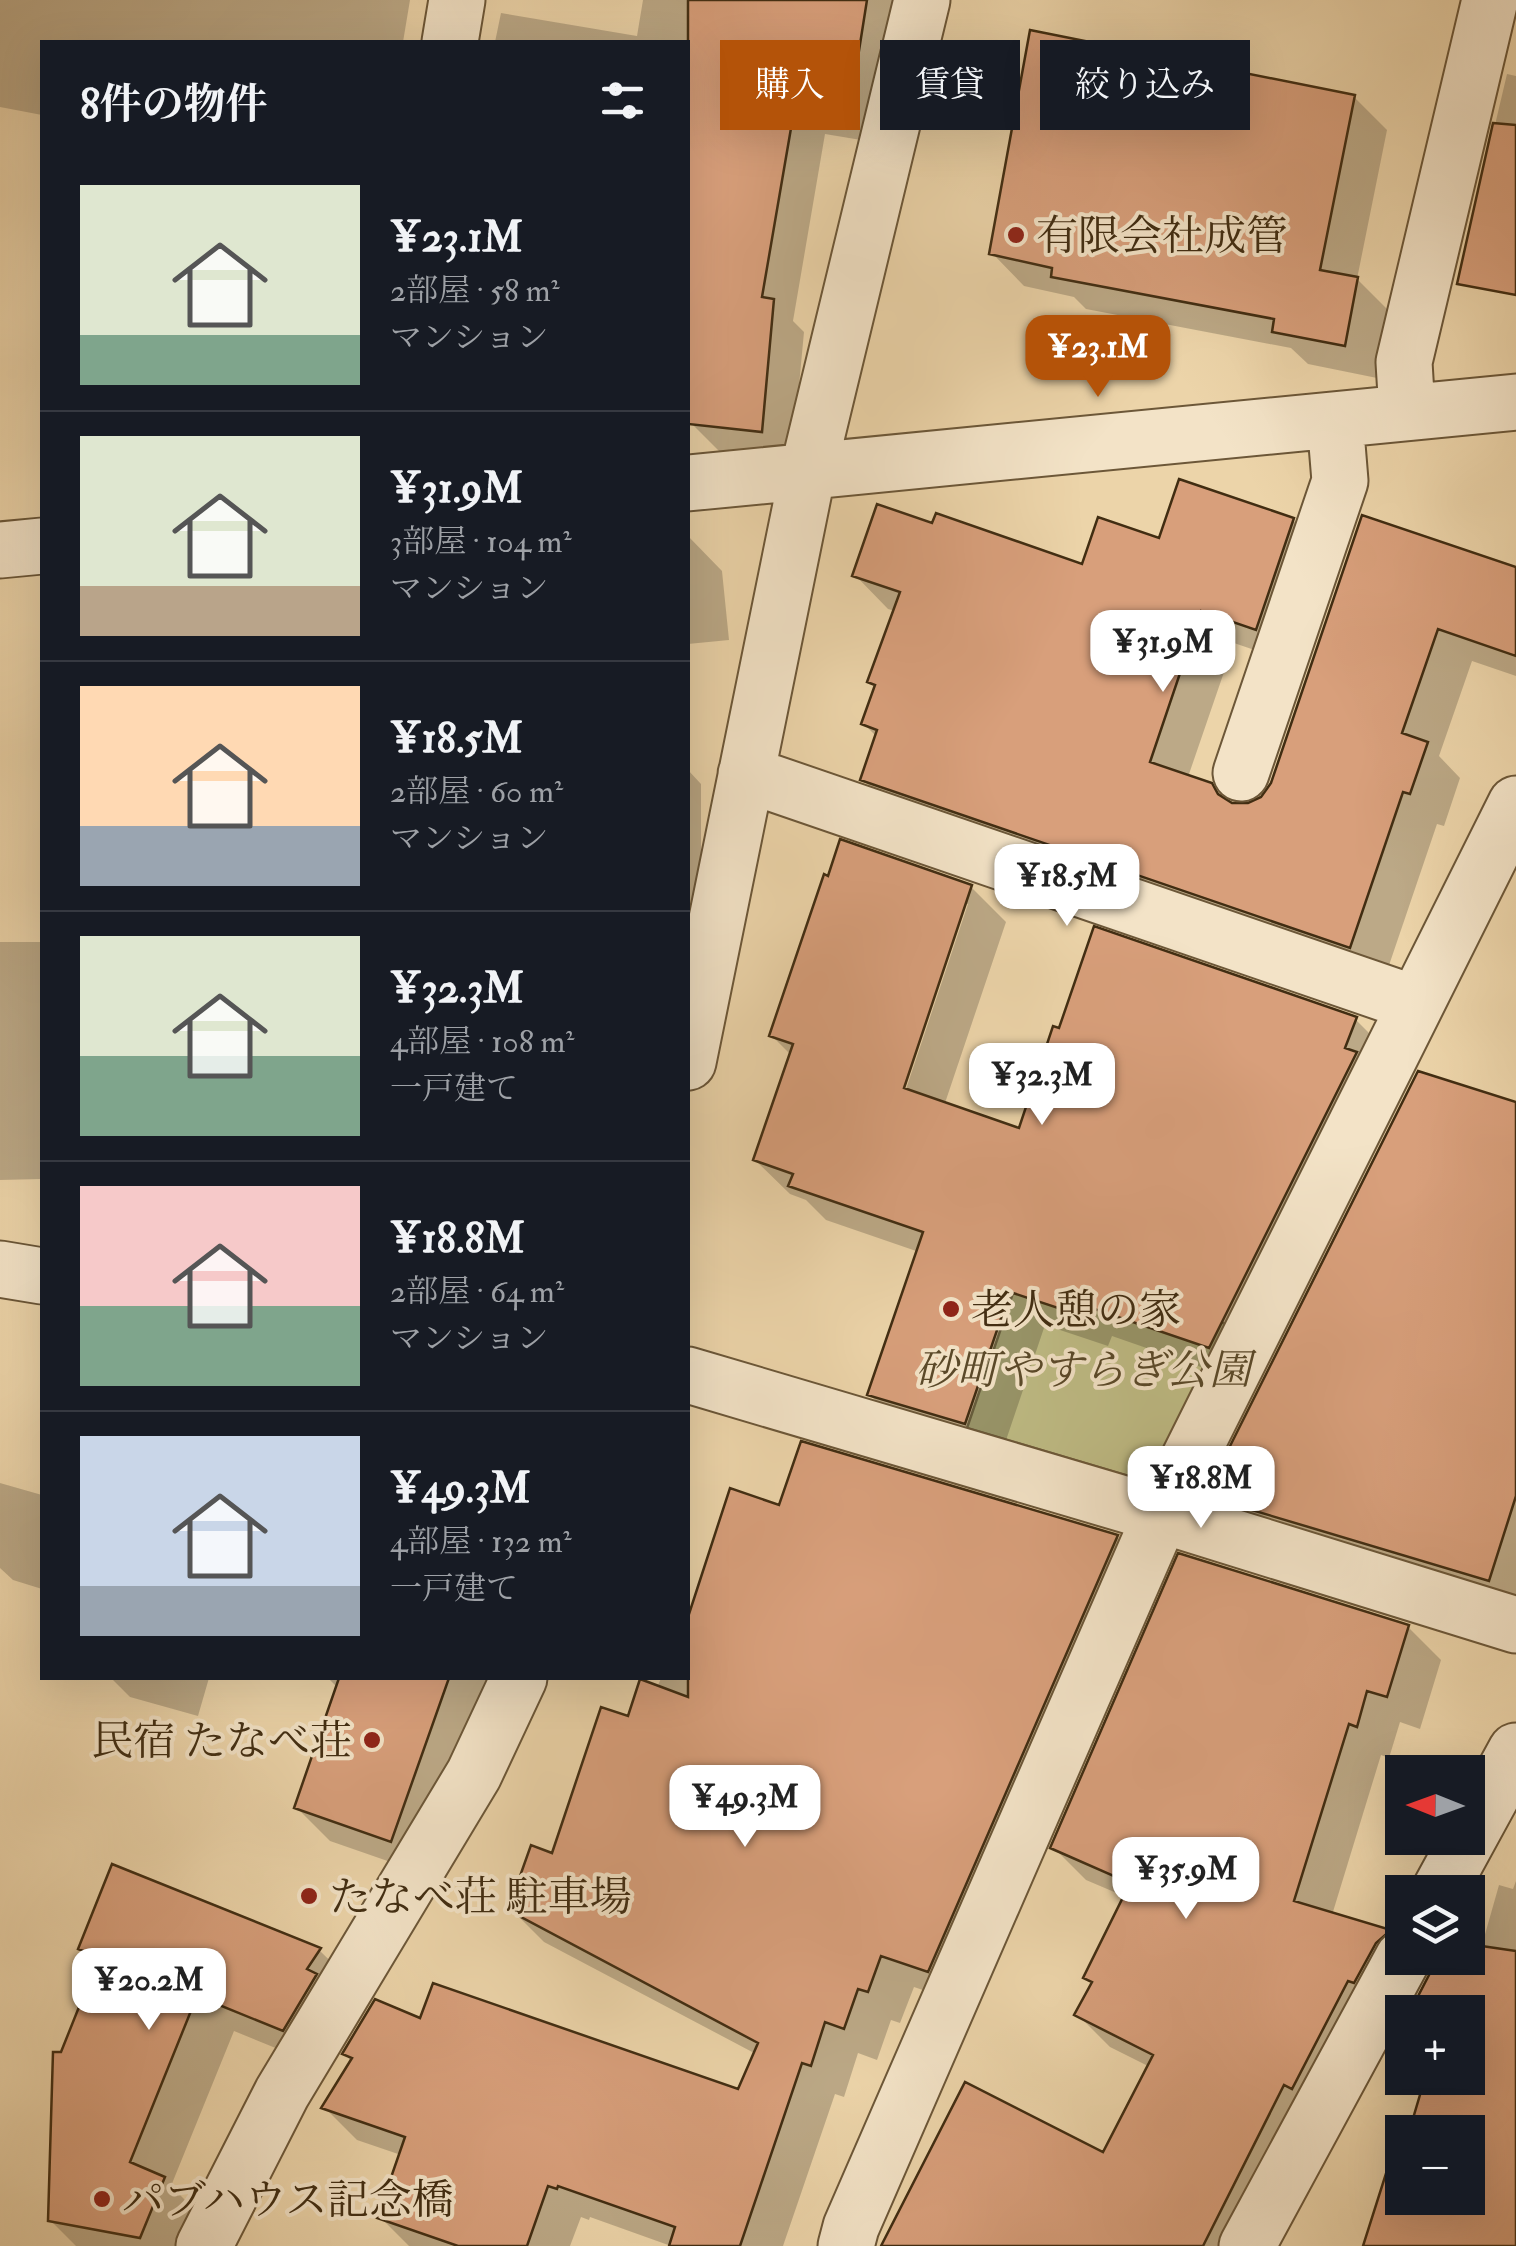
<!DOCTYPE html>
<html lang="ja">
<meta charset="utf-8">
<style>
body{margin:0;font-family:"IM FELL Double Pica","Noto Serif JP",serif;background:#20242c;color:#f1f3f6;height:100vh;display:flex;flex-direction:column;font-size:38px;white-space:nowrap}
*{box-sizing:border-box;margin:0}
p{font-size:32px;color:#9ea1a6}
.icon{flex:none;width:55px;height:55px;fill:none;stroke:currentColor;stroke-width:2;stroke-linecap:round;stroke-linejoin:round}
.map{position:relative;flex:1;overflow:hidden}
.drawer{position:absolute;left:40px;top:40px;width:650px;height:1640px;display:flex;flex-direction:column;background:#171b24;border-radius:0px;box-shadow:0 10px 40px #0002}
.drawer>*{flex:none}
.banner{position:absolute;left:720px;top:40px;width:645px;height:90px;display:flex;gap:20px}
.needle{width:65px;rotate:271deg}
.tools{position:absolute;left:1385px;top:1755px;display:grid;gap:20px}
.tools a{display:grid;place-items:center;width:100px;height:100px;border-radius:0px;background:#171b24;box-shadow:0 10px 40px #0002;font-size:50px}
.price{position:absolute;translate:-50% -85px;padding:0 22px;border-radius:20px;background:#fff;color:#222;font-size:32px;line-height:65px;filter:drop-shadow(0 2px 5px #0008)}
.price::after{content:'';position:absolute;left:50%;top:60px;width:30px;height:22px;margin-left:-15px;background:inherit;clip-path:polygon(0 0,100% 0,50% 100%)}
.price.active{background:#b45309;color:#fff}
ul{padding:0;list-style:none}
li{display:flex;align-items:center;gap:30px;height:250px;padding:0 40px}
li+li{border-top:2px solid #363941}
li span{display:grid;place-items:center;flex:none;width:280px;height:200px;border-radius:0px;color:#555}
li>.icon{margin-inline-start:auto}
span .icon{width:120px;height:120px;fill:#fffc;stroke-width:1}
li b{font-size:42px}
h2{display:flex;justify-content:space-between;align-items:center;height:120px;padding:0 40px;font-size:42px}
.chip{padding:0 35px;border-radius:0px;background:#171b24;box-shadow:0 10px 40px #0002;font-size:35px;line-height:90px}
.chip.active{background:#b45309;color:#fff}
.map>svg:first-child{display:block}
.green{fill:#bebb84;stroke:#80744b;stroke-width:2.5}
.shadow{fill:#0003;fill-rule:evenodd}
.building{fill:#d89f7b;stroke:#412d12;stroke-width:2.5}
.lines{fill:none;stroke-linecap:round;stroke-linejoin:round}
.minor-casing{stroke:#6c5738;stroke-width:59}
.minor{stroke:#f3e3c7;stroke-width:55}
.poi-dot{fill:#8f2418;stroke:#f3e3c7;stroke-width:4}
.labels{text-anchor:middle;stroke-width:8;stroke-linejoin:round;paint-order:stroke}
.poi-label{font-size:42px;fill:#412d12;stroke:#f3e3c7;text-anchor:start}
.park-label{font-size:42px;font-style:italic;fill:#5a4929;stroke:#f3e3c7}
</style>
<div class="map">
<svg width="1516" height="2246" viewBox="0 0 1516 2246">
<rect width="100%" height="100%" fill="#ecd4a9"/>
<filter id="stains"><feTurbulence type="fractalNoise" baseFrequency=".002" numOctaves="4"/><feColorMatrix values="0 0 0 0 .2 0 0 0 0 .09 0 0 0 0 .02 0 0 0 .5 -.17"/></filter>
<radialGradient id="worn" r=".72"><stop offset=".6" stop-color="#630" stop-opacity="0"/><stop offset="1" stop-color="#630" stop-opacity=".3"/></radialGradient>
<path class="green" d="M1026,1255L1226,1324L1153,1471L1135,1478L967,1428Z"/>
<path class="shadow" d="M0,0H410L403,42H42V115L0,107Z
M643,0H902L879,143L825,134L793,321L804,332L792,461L722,454L691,423L695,390L688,389V42H495L501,13L637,36Z
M1507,74L1516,76V272L1469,235Z
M1354,97L1387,130L1357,279L1390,312L1377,378L1308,364L1291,348L1086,309L1074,297L1024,286L992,253Z
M1363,518L1516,578V676L1472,661L1439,756L1460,778L1444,826L1437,824L1384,980L897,813L863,780L877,737L864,724L877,688L870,681L895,611L888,609L855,575L933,526L1084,567L1161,541L1293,520L1327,554L1290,662L1234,643L1188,777L1211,785L1231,805L1249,806L1262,799L1273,784Z
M688,536L722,571L729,640L688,644Z
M688,770L701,784V952H688Z
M971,887L1006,922L945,1103L1020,1131L1355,1019L1390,1054L1244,1382L1112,1336L1108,1346L1045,1325L1000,1458L905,1430L870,1395L919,1252L826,1220L806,1200L790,1194L755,1160L791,1055L772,1036ZM963,904H968L902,1101L897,1099Z
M0,942H42V1179L0,1180Z
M1516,1104V1613L1245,1532L1208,1496Z
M0,1483L42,1495V1589L13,1580L0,1568Z
M781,1508L1117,1537L1149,1570L961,2003L914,1987L900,2023L891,2020L877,2060L858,2053L844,2097L835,2094L783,2246H671L590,2217L589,2220L581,2217L570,2246H409L380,2217L401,2155L357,2140L324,2107L352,2062L345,2054L422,2022L740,2092L756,2054L544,1942L511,1909L554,1856L629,1719L657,1688L661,1678H688V1612L692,1613Z
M1408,1627L1441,1660L1420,1729L1400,1722L1389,1758L1381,1755L1332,1915L1368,1926L1400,1958L1241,2246H884L1104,2155L1150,2067L1110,2047L1077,2014L1093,1985L1086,1978L1126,1897L1086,1880L1053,1847Z
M111,1678H209L198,1716L130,1697Z
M328,1678H505L425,1874L330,1841L297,1808L338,1688Z
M1516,1881V2246H1389L1402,2163V2198H1468V2132H1423L1429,2112L1434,2114L1445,2078H1468V2012H1463L1499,1885L1513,1889Z
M81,1948L319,1950L356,1986L320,2066L234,2031L171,2186L200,2215L188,2246H76L50,2220L98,1966Z"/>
<path class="building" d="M688,0H867L849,114L795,105L762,297L774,299L762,432L688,424Z
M1030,30L1355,95L1320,270L1358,277L1345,346L1272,332L1274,319L1051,277L1052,268L989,254Z
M1493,123L1516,125V295L1457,284Z
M1179,479L1294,518L1256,630L1201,611L1150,762L1212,783L1218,794L1232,803H1248L1261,797L1271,783L1362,515L1516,567V656L1438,629L1402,733L1428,742L1410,794L1403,792L1350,948L860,780L877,730L861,724L875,685L867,682L900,592L852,576L877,504L932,523L936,513L1082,564L1098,517L1159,538Z
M840,839L972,885L904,1088L1019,1128L1053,1026L1059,1028L1094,926L1357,1017L1345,1048L1357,1052L1209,1348L1077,1303L1073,1313L1010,1292L965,1424L867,1395L923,1232L788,1186L793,1174L753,1160L793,1044L769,1036L824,874L828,876Z
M1418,1071L1516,1102V1496L1489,1581L1205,1496Z
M801,1441L1118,1535L928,1972L881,1956L868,1992L858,1989L844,2029L825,2022L811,2066L802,2063L740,2246H669L675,2227L558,2186L557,2189L548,2186L527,2246H458L377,2218L405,2137L321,2108L352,2058L342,2054L375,1999L420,2018L433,1983L738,2089L758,2043L508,1910L531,1845L552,1853L601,1707L628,1716L640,1679L688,1697V1617L730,1488L779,1505Z
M1178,1553L1409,1625L1387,1697L1367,1691L1357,1727L1349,1724L1294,1901L1391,1930L1376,1943L1354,1983L1348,1981L1292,2089L1284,2085L1203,2246H881L965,2082L1103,2152L1153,2055L1074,2015L1092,1982L1083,1978L1130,1883L1050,1848Z
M339,1678H449L391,1842L294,1808Z
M112,1864L321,1948L307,1969L317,1974L283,2031L197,1996L130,2162L165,2177L140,2238L48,2221L53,2052H61L99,1957L78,1949Z
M1468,1944L1516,1951V2246H1363L1389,2164L1399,2167L1402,2154V2198H1468V2132H1409L1425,2078H1468V2012H1444L1415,2002L1430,1973L1434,1958H1468Z"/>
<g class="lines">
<g class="minor-casing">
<path id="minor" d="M450,42L457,0
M1407,412L1404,362L1490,0
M688,483L1516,402
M0,550L42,546
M1241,773L1340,481L1335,420
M746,774L1416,1004
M688,1062L808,471L922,0
M0,1269L42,1276
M688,1375L1161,1515L1516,1625
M1439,1892L1516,1751
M204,2246L282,2093L474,1774L519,1678
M846,2246L851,2227L1161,1515L1516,804
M1247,2246L1403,1958"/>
</g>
<use href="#minor" class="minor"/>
</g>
<g class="poi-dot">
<circle cx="1016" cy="235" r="10"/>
<circle cx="951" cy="1309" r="10"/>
<circle cx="372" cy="1740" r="10"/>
<circle cx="309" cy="1896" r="10"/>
<circle cx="102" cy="2199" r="10"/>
</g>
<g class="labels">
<g class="poi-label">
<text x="1036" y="250">有限会社成管</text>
<text x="971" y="1324">老人憩の家</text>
<text x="352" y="1755" text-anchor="end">民宿 たなべ荘</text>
<text x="329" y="1911">たなべ荘 駐車場</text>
<text x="122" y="2214">パブハウス記念橋</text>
</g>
<g class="park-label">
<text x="1083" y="1384">砂町やすらぎ公園</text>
</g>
</g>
<rect width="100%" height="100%" filter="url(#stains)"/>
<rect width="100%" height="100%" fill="url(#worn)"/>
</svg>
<div class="tools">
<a><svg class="needle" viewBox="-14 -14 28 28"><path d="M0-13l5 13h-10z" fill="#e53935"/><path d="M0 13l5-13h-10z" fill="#9ea1a6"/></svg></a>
<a><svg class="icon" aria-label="layers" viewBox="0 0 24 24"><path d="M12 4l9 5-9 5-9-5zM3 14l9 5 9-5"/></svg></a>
<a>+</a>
<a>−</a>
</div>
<b class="price active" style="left:1098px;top:400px">¥23.1M</b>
<b class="price" style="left:1163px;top:695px">¥31.9M</b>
<b class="price" style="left:1067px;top:929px">¥18.5M</b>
<b class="price" style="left:1042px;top:1128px">¥32.3M</b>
<b class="price" style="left:1201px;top:1531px">¥18.8M</b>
<b class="price" style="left:745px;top:1850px">¥49.3M</b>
<b class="price" style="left:1186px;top:1922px">¥35.9M</b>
<b class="price" style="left:149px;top:2033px">¥20.2M</b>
<div class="banner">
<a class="chip active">購入</a>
<a class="chip">賃貸</a>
<a class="chip">絞り込み</a>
</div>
<section class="drawer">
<h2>8件の物件<svg class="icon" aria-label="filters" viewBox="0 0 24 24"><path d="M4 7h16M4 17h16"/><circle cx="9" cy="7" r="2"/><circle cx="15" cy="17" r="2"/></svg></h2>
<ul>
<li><span style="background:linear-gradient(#dfe7d0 75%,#7fa58c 0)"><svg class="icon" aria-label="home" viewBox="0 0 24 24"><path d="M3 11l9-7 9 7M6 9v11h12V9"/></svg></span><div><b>¥23.1M</b><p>2部屋 · 58 m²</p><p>マンション</p></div></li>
<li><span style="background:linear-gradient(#dfe7d0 75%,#b9a48a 0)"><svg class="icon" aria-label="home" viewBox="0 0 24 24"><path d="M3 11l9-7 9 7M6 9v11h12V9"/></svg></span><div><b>¥31.9M</b><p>3部屋 · 104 m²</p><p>マンション</p></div></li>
<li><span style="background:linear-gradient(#ffd9b3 70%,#9aa5b1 0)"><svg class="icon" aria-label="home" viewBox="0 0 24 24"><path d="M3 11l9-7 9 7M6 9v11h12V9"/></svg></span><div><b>¥18.5M</b><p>2部屋 · 60 m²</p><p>マンション</p></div></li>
<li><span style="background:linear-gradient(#dfe7d0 60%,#7fa58c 0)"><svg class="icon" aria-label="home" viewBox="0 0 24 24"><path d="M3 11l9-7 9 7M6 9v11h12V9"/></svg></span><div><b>¥32.3M</b><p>4部屋 · 108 m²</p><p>一戸建て</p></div></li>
<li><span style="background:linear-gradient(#f6c9c9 60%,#7fa58c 0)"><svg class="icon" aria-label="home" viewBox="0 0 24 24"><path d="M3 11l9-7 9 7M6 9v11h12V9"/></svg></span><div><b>¥18.8M</b><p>2部屋 · 64 m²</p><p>マンション</p></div></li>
<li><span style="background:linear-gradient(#c9d6e8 75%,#9aa5b1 0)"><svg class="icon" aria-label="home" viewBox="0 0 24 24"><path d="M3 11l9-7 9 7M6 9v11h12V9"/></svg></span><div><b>¥49.3M</b><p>4部屋 · 132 m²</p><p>一戸建て</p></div></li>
</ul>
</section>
</div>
